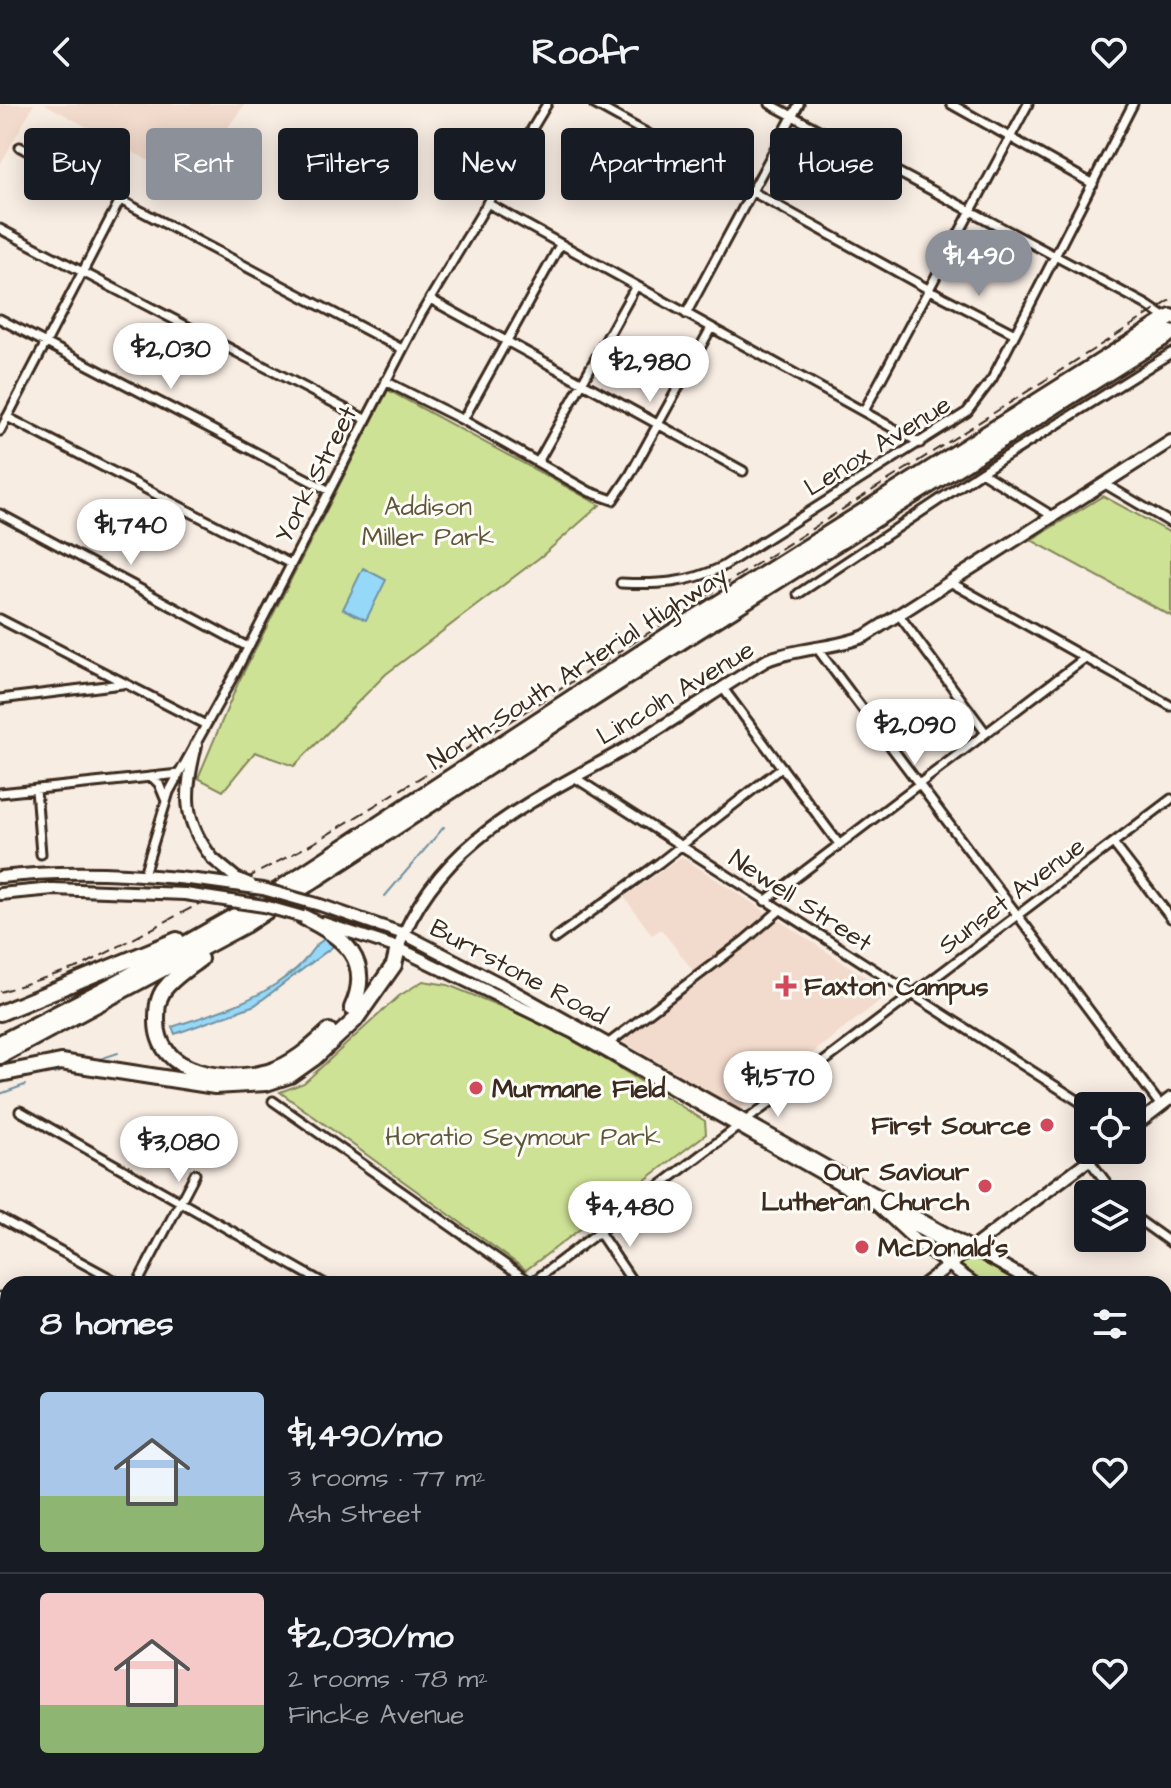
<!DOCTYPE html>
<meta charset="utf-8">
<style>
body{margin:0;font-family:"Architects Daughter",sans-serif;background:#242831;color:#f1f3f6;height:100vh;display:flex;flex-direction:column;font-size:30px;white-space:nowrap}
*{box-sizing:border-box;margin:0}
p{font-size:26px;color:#9ea1a6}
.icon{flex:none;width:44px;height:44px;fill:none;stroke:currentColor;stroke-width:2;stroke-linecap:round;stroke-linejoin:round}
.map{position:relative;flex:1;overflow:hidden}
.drawer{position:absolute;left:0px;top:1172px;width:1172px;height:512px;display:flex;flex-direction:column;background:#171b24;border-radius:24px 24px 0 0;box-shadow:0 4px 20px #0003}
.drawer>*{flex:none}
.hud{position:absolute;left:24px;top:24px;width:1124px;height:72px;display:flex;gap:16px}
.buttons{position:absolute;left:1074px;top:988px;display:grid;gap:16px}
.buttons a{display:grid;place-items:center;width:72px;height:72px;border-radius:8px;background:#171b24;box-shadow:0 4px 20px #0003;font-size:40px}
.price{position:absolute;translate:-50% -68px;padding:0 18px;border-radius:28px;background:#fff;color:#222;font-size:26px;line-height:52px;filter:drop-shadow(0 2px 4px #0008)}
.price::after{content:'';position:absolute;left:50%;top:48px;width:24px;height:18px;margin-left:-12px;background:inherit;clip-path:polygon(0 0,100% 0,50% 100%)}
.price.active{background:#8c9099;color:#fff}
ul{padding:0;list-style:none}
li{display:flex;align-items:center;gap:24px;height:200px;padding:0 40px}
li+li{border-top:2px solid #363941}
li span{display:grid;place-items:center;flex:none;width:224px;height:160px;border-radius:8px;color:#555}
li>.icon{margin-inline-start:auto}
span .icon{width:96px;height:96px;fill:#fffc;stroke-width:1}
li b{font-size:34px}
h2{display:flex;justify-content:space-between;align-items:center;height:96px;padding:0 40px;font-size:34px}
.chip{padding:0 28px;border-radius:8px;background:#171b24;box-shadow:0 4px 20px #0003;font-size:28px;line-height:72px}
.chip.active{background:#8c9099;color:#fff}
header{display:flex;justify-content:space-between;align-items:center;height:104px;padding:0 40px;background:#171b24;font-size:36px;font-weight:700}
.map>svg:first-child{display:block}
.built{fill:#f2dbcc}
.green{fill:#cee296;stroke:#84865a;stroke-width:2}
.water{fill:#96d8f8;stroke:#7292a1;stroke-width:2}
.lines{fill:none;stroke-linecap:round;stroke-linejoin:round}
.stream{stroke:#7292a1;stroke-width:2}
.street-casing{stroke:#3b2a1e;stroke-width:13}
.secondary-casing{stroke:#3b2a1e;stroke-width:16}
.highway-casing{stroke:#3b2a1e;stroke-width:20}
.street{stroke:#fdfcf7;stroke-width:7}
.secondary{stroke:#fdfcf7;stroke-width:10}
.highway{stroke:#fdfcf7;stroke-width:14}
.rail{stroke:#3b2a1e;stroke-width:2;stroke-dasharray:12 6;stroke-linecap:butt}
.secondary-bridge-casing{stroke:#3b2a1e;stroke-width:16;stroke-linecap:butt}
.secondary-bridge{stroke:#fdfcf7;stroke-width:10}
.poi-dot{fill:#d1495b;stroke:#fdfcf7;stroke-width:3}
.labels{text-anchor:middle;stroke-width:6;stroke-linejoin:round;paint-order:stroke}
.street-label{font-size:26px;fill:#3b2a1e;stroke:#fdfcf7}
.park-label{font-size:26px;fill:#60583c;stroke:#fdfcf7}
.poi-label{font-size:26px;font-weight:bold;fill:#3b2a1e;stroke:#fdfcf7;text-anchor:start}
</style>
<header><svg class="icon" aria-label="back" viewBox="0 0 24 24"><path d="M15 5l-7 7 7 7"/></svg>Roofr<svg class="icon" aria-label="heart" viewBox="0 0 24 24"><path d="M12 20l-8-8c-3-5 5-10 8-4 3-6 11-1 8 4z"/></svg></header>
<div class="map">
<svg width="1171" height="1684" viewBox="0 0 1171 1684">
<rect width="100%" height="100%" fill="#f8ede3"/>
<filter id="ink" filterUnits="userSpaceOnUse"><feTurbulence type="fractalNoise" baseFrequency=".0125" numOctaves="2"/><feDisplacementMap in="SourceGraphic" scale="16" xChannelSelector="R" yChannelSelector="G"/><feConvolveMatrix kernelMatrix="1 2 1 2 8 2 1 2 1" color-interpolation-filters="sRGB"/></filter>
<g filter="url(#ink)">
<path class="built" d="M0,0H34L0,61Z
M45,0H245L188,78Z
M682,753L890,889L740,1005L621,937L700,876L661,825L652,831L624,793Z"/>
<path class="green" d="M388,286L600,401L543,451L386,570L294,662L255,648L223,687L198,674L238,579Z
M1103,392L1171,429V512L1031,436Z
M423,877L448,881L539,918L587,944L705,1017L706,1030L526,1166L280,988L304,979L399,892Z
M905,1116L1023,1180H986L926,1139Z
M1164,1255L1171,1259V1299L1164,1295Z"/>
<path class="water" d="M363,464L386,476L366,516L343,505Z
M331,832L339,838L255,901L175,930L172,923C208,911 244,901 276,880C284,874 293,869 300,861C312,849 314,838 331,832Z"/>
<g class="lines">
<path class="stream" d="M385,792L444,723
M285,873L299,863
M100,955L118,949
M54,970L65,966
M0,990L25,981"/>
<g class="street-casing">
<path id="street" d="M594,0L928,185L1015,230
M770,0L1145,200L1169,216
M951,0L1093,80
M20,43L402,245
M487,99L920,339
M0,125L365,315
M430,195L743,367
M686,210L799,0
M0,215L328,386
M385,277L463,316L590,388L613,396L630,371L711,224
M864,307L1028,0
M7,313L291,460
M463,316L560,141
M0,327L120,96
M538,358L636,182
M981,368L1054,413
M1105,380L1171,419
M0,410L248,543
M950,478L1171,602
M621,479C658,481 689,479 722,463L967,308L992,275L1133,0
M798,490L981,368L1171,249
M899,511L986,629
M0,515L206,621
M816,543L1161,1002
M722,583L839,740
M0,595L122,580
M152,673L159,680L166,697
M574,673L1088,1003
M36,685L41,750
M0,689L179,670
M1113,739L1171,814
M144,770L169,688L236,567L421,210L547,0
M765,797L1085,554
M554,835L659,759L782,663
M605,942L745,836L780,806
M273,997L533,1180
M20,1007L325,1180
M1089,1056L1115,1090
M1132,1111L1171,1139
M0,1114L121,1180
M599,1128L634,1180
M137,1180L195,1070
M530,1180L1171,695
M0,1193L8,1198
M0,1278L8,1283
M1164,1348H1171
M0,1362L8,1367
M1164,1388L1171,1374
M0,1393L8,1387
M1164,1488L1171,1492
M0,1527L8,1526
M0,1586L8,1580
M1164,1638L1171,1624
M232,1676L238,1684
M445,1676L451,1684
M571,1676L577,1684
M679,1676L685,1684
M1164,1676L1171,1679
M55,1684L65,1676
M741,1684L752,1676
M889,1684L893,1676
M1008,1684L1012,1676
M1140,1684L1144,1676"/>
</g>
<g class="secondary-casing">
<path id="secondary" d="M196,641C185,688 181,715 213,755
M0,773C69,765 137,769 206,777
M0,790L53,785L185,790
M320,801L404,830L501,880L1036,1180
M323,819L398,844L572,928L877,1101L918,1139L975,1180
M398,844C440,733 537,696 632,641C678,614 722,583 767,556C799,543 834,545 865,532L1171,337
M1132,1024L1171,994
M892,1110L965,1150
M924,1180L1102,1046
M1164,1249L1171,1253
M1164,1303L1171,1308
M264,1684L274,1676"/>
</g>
<g class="highway-casing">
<path id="highway" d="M303,813C343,832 374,856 352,904
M200,855C187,865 172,874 163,887C157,897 157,906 157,917C157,972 227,979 268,968C292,961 311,944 329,927
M0,909L177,836
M0,939L118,878L261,797L674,527L1171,213
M0,952L245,821L682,537L1171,229
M0,970L61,958L215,982L266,979L290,971L314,954L355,916L394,861L398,844"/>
</g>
<use href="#street" class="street"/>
<use href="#secondary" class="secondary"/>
<use href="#highway" class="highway"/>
<path class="rail" d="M0,888L82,862L317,737L457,651L1171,196"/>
<g class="secondary-bridge-casing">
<path id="secondary-bridge" d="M213,755L236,774L250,780
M206,777L263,785L320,801
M185,790L264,802L303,813"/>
</g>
<use href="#secondary-bridge" class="secondary-bridge"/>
</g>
</g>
<g class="poi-dot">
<path d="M782 870h8v8h8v8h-8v8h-8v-8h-8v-8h8z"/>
<circle cx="476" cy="984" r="8"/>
<circle cx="1047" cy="1021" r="8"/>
<circle cx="985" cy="1082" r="8"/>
<circle cx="862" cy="1143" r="8"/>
</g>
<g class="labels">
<g class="street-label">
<text transform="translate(877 341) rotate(-32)" y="9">Lenox Avenue</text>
<text transform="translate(315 370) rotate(-63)" y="9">York Street</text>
<text transform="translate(577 563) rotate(-33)" y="9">North-South Arterial Highway</text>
<text transform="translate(675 588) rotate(-31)" y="9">Lincoln Avenue</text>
<text transform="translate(1011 791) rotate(-37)" y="9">Sunset Avenue</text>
<text transform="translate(801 796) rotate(33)" y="9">Newell Street</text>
<text transform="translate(519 867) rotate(28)" y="9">Burrstone Road</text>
</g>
<g class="park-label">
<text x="428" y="411">Addison<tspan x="428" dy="30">Miller Park</tspan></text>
<text x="523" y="1041">Horatio Seymour Park</text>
</g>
<g class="poi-label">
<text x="804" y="891">Faxton Campus</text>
<text x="492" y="993">Murmane Field</text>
<text x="1031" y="1030" text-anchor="end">First Source</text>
<text x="969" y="1076" text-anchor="end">Our Saviour<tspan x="969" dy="30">Lutheran Church</tspan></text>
<text x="878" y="1152">McDonald's</text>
</g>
</g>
</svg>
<div class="buttons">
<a><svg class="icon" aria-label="locate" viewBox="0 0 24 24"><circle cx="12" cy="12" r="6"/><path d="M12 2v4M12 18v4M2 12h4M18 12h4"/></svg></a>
<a><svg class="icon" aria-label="layers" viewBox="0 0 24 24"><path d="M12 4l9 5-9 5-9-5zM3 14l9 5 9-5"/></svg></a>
</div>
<b class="price active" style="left:979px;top:194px">$1,490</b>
<b class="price" style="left:171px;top:287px">$2,030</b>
<b class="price" style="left:650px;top:300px">$2,980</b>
<b class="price" style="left:131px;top:463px">$1,740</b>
<b class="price" style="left:915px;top:663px">$2,090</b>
<b class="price" style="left:778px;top:1015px">$1,570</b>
<b class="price" style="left:179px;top:1080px">$3,080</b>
<b class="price" style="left:630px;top:1145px">$4,480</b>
<div class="hud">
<a class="chip">Buy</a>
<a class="chip active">Rent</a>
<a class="chip">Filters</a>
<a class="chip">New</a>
<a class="chip">Apartment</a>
<a class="chip">House</a>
</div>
<section class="drawer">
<h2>8 homes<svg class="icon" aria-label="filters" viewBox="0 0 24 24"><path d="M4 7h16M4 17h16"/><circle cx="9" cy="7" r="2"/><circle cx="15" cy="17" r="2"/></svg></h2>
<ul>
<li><span style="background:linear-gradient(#a9c7e8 65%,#8fb573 0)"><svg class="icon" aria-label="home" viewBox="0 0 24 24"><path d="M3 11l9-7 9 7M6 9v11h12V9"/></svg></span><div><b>$1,490/mo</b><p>3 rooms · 77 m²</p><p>Ash Street</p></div><svg class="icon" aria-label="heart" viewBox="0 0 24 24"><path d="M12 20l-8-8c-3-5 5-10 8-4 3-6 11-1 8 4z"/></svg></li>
<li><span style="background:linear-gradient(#f6c9c9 70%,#8fb573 0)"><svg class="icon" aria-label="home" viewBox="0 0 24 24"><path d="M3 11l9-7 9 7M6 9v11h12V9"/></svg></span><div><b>$2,030/mo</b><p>2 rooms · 78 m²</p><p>Fincke Avenue</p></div><svg class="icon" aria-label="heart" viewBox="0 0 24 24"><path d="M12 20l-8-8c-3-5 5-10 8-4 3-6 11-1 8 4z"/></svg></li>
</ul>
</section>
</div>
